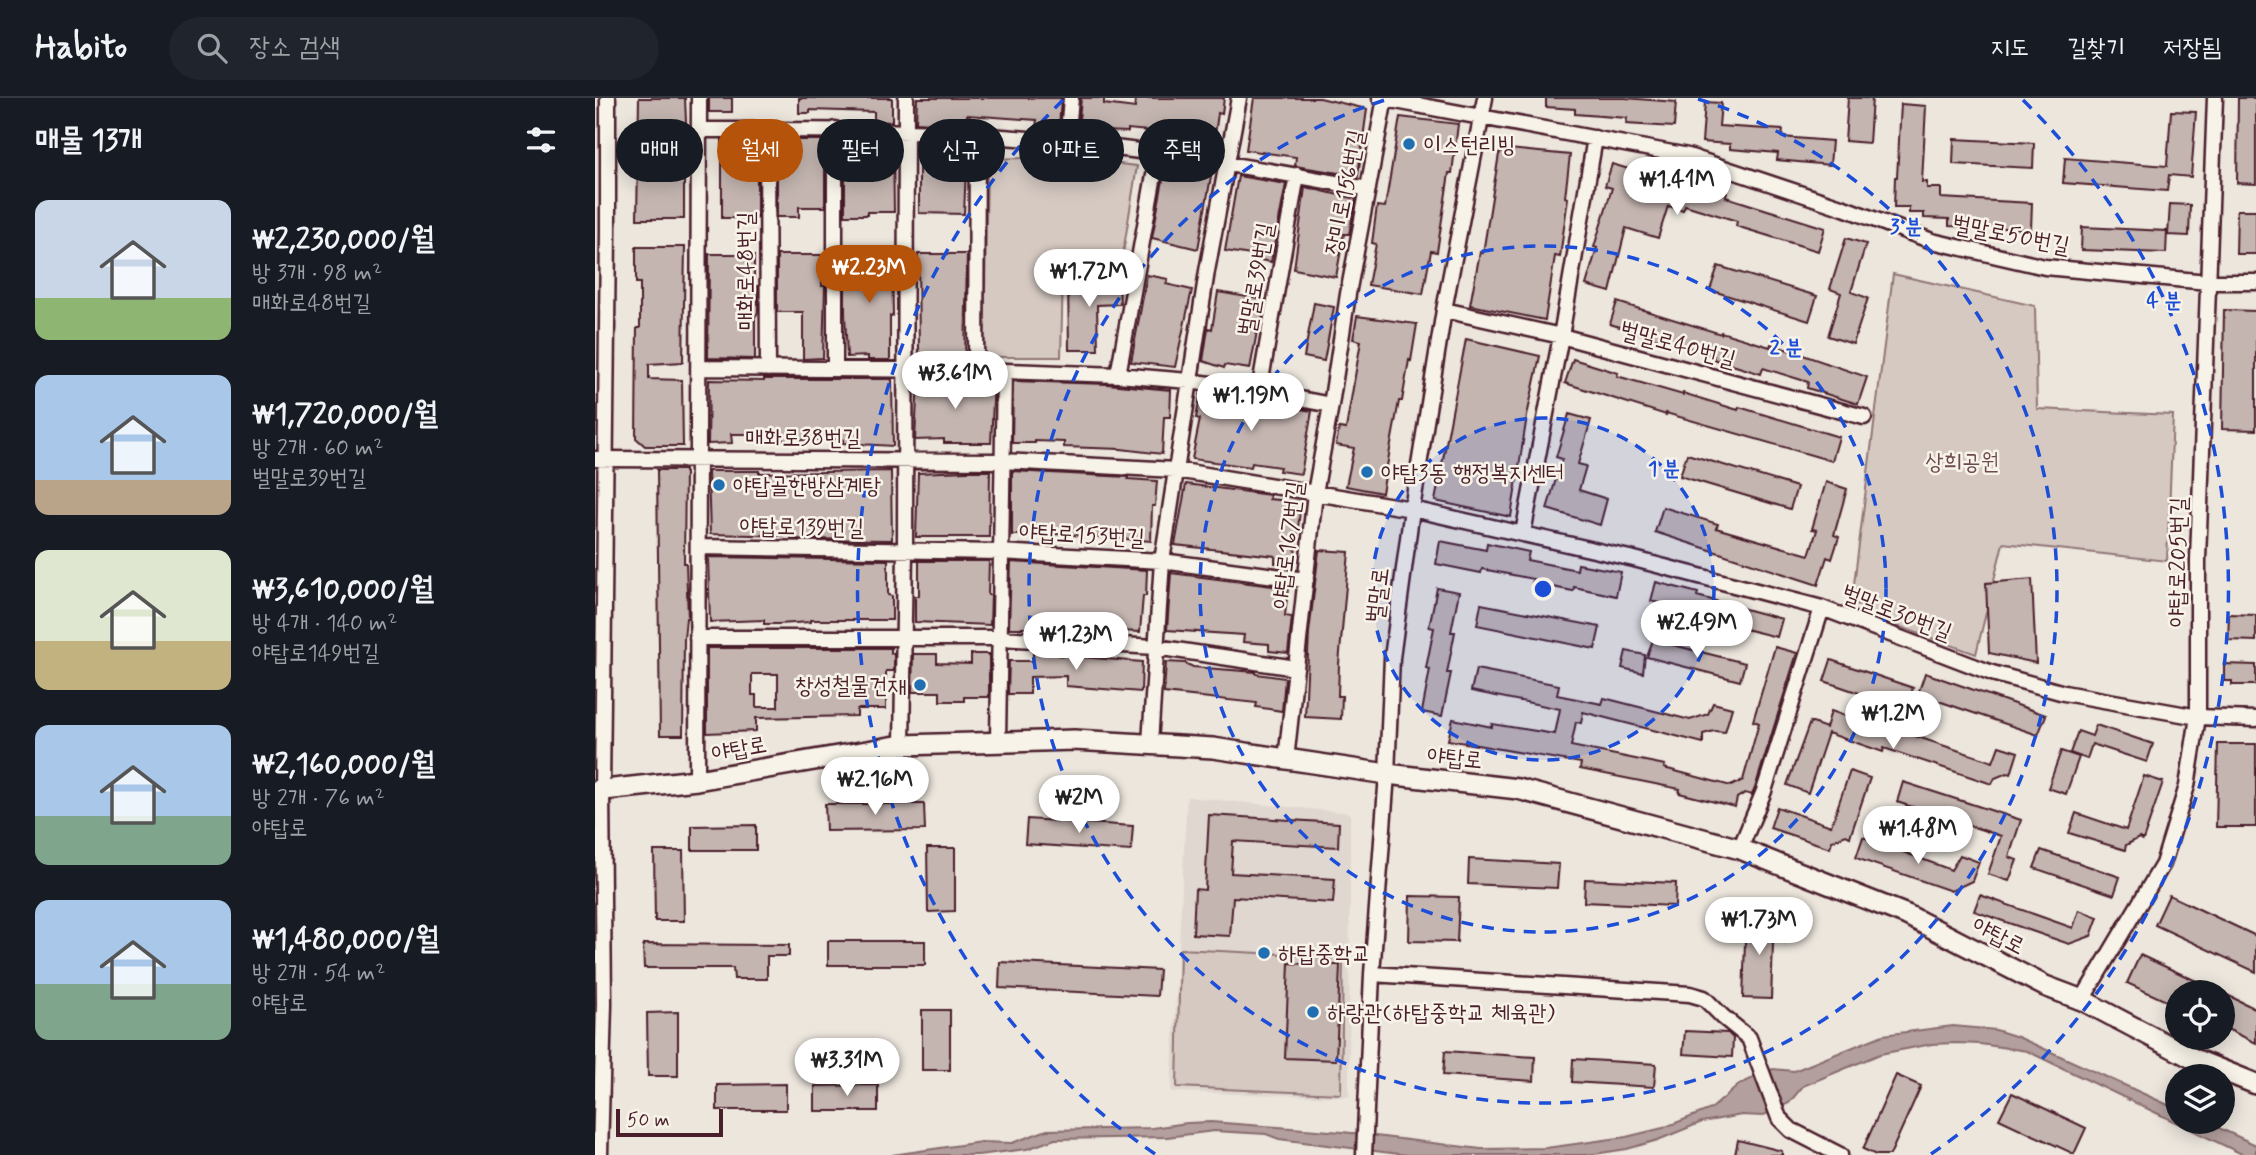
<!DOCTYPE html>
<html lang="ko">
<meta charset="utf-8">
<style>
body{margin:0;font-family:Mynerve,"Poor Story",sans-serif;background:#20242c;color:#f1f3f6;height:100vh;display:flex;flex-direction:column;font-size:26px;white-space:nowrap}
*{box-sizing:border-box;margin:0}
p{font-size:23px;color:#9ea1a6}
.icon{flex:none;width:38px;height:38px;fill:none;stroke:currentColor;stroke-width:2;stroke-linecap:round;stroke-linejoin:round}
.map{position:relative;flex:1;overflow:hidden}
.side{display:flex;flex-direction:column;background:#171b24;width:595px}
.side>*{flex:none}
.hud{position:absolute;left:21px;top:21px;width:665px;height:63px;display:flex;gap:14px}
.tools{position:absolute;left:1570px;top:882px;display:grid;gap:14px}
.tools a{display:grid;place-items:center;width:70px;height:70px;border-radius:50%;background:#171b24;box-shadow:0 4px 18px #0003;font-size:35px}
.scale{position:absolute;left:21px;bottom:18px;width:107px;box-sizing:border-box;padding-left:7px;border:4px solid #4a1f2b;border-top:0;font-size:19px;line-height:24px;white-space:nowrap;color:#4a1f2b;-webkit-text-stroke:5px #f7f3e8;paint-order:stroke}
.price{position:absolute;translate:-50% -60px;padding:0 16px;border-radius:24px;background:#fff;color:#222;font-size:23px;line-height:46px;filter:drop-shadow(0 2px 4px #0008)}
.price::after{content:'';position:absolute;left:50%;top:42px;width:21px;height:16px;margin-left:-10px;background:inherit;clip-path:polygon(0 0,100% 0,50% 100%)}
.price.selected{background:#b45309;color:#fff}
ul{padding:0;list-style:none}
li{display:flex;align-items:center;gap:21px;height:175px;padding:0 35px}
li span{display:grid;place-items:center;flex:none;width:196px;height:140px;border-radius:14px;color:#555}
li>.icon{margin-inline-start:auto}
span .icon{width:84px;height:84px;fill:#fffc;stroke-width:1}
li b{font-size:30px}
h2{display:flex;justify-content:space-between;align-items:center;height:84px;padding:0 35px;font-size:30px}
.tag{padding:0 24px;border-radius:32px;background:#171b24;box-shadow:0 4px 18px #0003;font-size:24px;line-height:63px}
.tag.selected{background:#b45309;color:#fff}
header{display:flex;align-items:center;gap:42px;box-sizing:border-box;height:98px;padding:0 35px;background:#171b24;border-bottom:2px solid #363941}
header strong{font-size:33px}
nav{display:flex;gap:38px;margin-inline-start:auto;font-size:24px}
.search{width:490px;height:63px;background:#20242c;display:flex;align-items:center;gap:18px;box-sizing:border-box;padding:0 24px;border-radius:38px;color:#9ea1a6;font-size:26px}
main{display:flex;flex:1;min-height:0}
.map>svg:first-child{display:block}
.built{fill:#e0d7d0}
.green{fill:#d5c9c2;stroke:#907476;stroke-width:2}
.water{fill:#b39f9d;stroke:#896c6f;stroke-width:2}
.building{fill:#c4b5b0;stroke:#4a1f2b;stroke-width:2;fill-rule:evenodd}
.lines{fill:none;stroke-linecap:round;stroke-linejoin:round}
.street-casing{stroke:#4a1f2b;stroke-width:19}
.secondary-casing{stroke:#4a1f2b;stroke-width:24}
.street{stroke:#f7f3e8;stroke-width:14}
.secondary{stroke:#f7f3e8;stroke-width:19}
.ring{fill:none;stroke:#1d4ed8;stroke-width:3.5;stroke-dasharray:12 9}
.poi-dot{fill:#1f6fb2;stroke:#f7f3e8;stroke-width:2.5}
.labels{text-anchor:middle;stroke-width:5;stroke-linejoin:round;paint-order:stroke}
.poi-label{font-size:23px;fill:#4a1f2b;stroke:#f7f3e8;text-anchor:start}
.street-label{font-size:23px;fill:#4a1f2b;stroke:#f7f3e8}
.park-label{font-size:23px;fill:#6d4a51;stroke:#f7f3e8}
.centre{fill:#1d4ed8;stroke:#f7f3e8;stroke-width:3.5}
.ring-label{font-size:21px;text-anchor:middle;font-weight:bold;fill:#1d4ed8;stroke:#f7f3e8;stroke-width:5;stroke-linejoin:round;paint-order:stroke}
</style>
<header>
<strong>Habito</strong>
<div class="search"><svg class="icon" aria-label="search" viewBox="0 0 24 24"><circle cx="10" cy="10" r="6"/><path d="M15 15l6 6"/></svg>장소 검색</div>
<nav><a>지도</a><a>길찾기</a><a>저장됨</a></nav>
</header>
<main>
<section class="side">
<h2>매물 13개<svg class="icon" aria-label="filters" viewBox="0 0 24 24"><path d="M4 7h16M4 17h16"/><circle cx="9" cy="7" r="2"/><circle cx="15" cy="17" r="2"/></svg></h2>
<ul>
<li><span style="background:linear-gradient(#c9d6e8 70%,#8fb573 0)"><svg class="icon" aria-label="home" viewBox="0 0 24 24"><path d="M3 11l9-7 9 7M6 9v11h12V9"/></svg></span><div><b>₩2,230,000/월</b><p>방 3개 · 98 m²</p><p>매화로48번길</p></div></li>
<li><span style="background:linear-gradient(#a9c7e8 75%,#b9a48a 0)"><svg class="icon" aria-label="home" viewBox="0 0 24 24"><path d="M3 11l9-7 9 7M6 9v11h12V9"/></svg></span><div><b>₩1,720,000/월</b><p>방 2개 · 60 m²</p><p>벌말로39번길</p></div></li>
<li><span style="background:linear-gradient(#dfe7d0 65%,#c2b280 0)"><svg class="icon" aria-label="home" viewBox="0 0 24 24"><path d="M3 11l9-7 9 7M6 9v11h12V9"/></svg></span><div><b>₩3,610,000/월</b><p>방 4개 · 140 m²</p><p>야탑로149번길</p></div></li>
<li><span style="background:linear-gradient(#a9c7e8 65%,#7fa58c 0)"><svg class="icon" aria-label="home" viewBox="0 0 24 24"><path d="M3 11l9-7 9 7M6 9v11h12V9"/></svg></span><div><b>₩2,160,000/월</b><p>방 2개 · 76 m²</p><p>야탑로</p></div></li>
<li><span style="background:linear-gradient(#a9c7e8 60%,#7fa58c 0)"><svg class="icon" aria-label="home" viewBox="0 0 24 24"><path d="M3 11l9-7 9 7M6 9v11h12V9"/></svg></span><div><b>₩1,480,000/월</b><p>방 2개 · 54 m²</p><p>야탑로</p></div></li>
</ul>
</section>
<div class="map">
<svg width="1661" height="1057" viewBox="0 0 1661 1057">
<rect width="100%" height="100%" fill="#ece6dd"/>
<filter id="ink" filterUnits="userSpaceOnUse"><feTurbulence type="fractalNoise" baseFrequency=".0143" numOctaves="2"/><feDisplacementMap in="SourceGraphic" scale="14" xChannelSelector="R" yChannelSelector="G"/><feConvolveMatrix kernelMatrix="1 2 1 2 8 2 1 2 1" color-interpolation-filters="sRGB"/></filter>
<g filter="url(#ink)">
<path class="built" d="M592,699L755,715L754,999L576,994Z"/>
<path class="green" d="M467,59L542,68L524,180L468,174L466,259H389L392,61Z
M1298,176L1440,208L1442,311L1578,317L1572,463L1408,445L1381,556L1280,520L1257,502Z
M585,851L748,859L746,996L582,989Z"/>
<path class="water" d="M1358,928L1401,932L1423,939L1582,1011V1024H1611L1661,1047V1057H1649L1432,953L1385,946L1361,945L1337,946L1285,956L1208,988L1194,1005L1167,1018L1147,1017L1107,1024L1063,1042L1032,1051L993,1057H812L684,1041L671,1036L619,1033L572,1039L460,1041L432,1051L383,1057H297L386,1044L417,1045L452,1032L557,1030L592,1025L616,1024L748,1034L886,1051L951,1050L1031,1039L1068,1030L1116,1011L1145,986L1178,971L1199,973L1288,937Z"/>
<path class="building" d="M44,0H90L93,71H89V121H42Z
M114,0H137V14H114Z
M204,0H297V24L279,23V14L215,12V15H204Z
M322,0H466L464,31L441,30L442,22L372,17L371,27L321,24Z
M486,0H509V6L540,10L541,0H629L627,16L623,15L618,51L599,48L600,44L573,41V35L533,31V34L483,32Z
M659,0H725L772,11L763,78L700,68L701,59L651,52Z
M951,0H1030L1081,4L1079,29L1031,26L1032,20L980,16V11L951,9Z
M1253,0H1277L1274,45L1250,43Z
M1643,0H1661V86L1642,85Z
M1110,4L1126,5L1124,28L1188,32L1187,39L1237,43L1235,67L1182,62L1183,55L1135,51V46L1107,44Z
M1306,6L1331,8L1327,84H1332V90H1346V100L1437,105L1436,131L1354,128V121L1329,120V115H1314V109H1299L1300,79H1302Z
M1576,13L1601,14L1596,79L1574,77L1572,93L1468,85L1470,60L1572,68Z
M805,19L863,26L857,75H854L842,154L836,153L828,196L773,187L781,146L777,145L782,108L790,109Z
M1359,41L1439,45L1438,70L1358,66Z
M127,42H162V120H127Z
M182,42H230V109H204V119H182Z
M250,42L298,43L299,114H272V117H250Z
M324,44L372,46L369,116L324,115Z
M914,51L975,57L970,99L973,100L965,159L960,158L950,222L875,207L885,154L888,155L904,56Z
M571,66L617,73L603,151L557,140Z
M1017,66L1110,94L1112,88L1132,94L1131,99L1230,130L1223,153L1141,128L1142,123L1090,107L1088,112L1073,108L1063,140L1031,130L1015,194L991,187L1002,150L999,149L1017,90L1010,88Z
M643,78L691,86L676,164L655,160L656,157L630,153Z
M710,89L761,101L754,136H749L741,179L699,171Z
M1575,106L1595,107L1594,138L1573,137Z
M1642,112H1661V156H1641Z
M1487,129L1572,133L1571,155L1486,152Z
M1251,140L1271,146L1256,194L1273,200L1258,246L1233,238L1246,195L1235,191Z
M41,149H90L88,264L54,266V281L87,282L88,348H50L41,340L42,230H45V185H41Z
M250,155H297L298,218H295V262H273V258L252,259L250,215Z
M114,156H146V158H159V188H163V214L160,219V261L113,260Z
M323,156H372L370,262H350V256H324Z
M182,157H227V188H230L228,260L208,261V214H182Z
M1123,168L1222,198L1214,223L1115,192Z
M552,177L573,181L571,186L597,192L580,269L536,264Z
M524,180L525,206L502,207L503,252H474L473,181Z
M623,194L670,202L666,229L663,228L655,271L630,267L629,270L608,263L613,230L617,231Z
M1022,204L1126,236V234L1175,249L1176,246L1272,279L1263,306L1212,290L1213,284L1168,270L1166,276L1118,261L1119,258L1015,226Z
M719,205L739,209L729,263L709,259Z
M1629,212L1661,213V332L1627,331Z
M762,218L822,226L816,263L814,262L807,303H804L787,395L751,388L759,350L741,347L744,330L751,331L766,243L758,241Z
M871,241L945,258L932,318L916,419L840,403Z
M978,261L1023,275L1022,278L1088,297V295L1143,312L1144,309L1244,339L1237,363L1071,315V317L970,285Z
M169,281H297L298,348L248,345V341L164,343V336H136L137,345L113,346L114,282L169,283Z
M323,281L399,282L396,345H349V341L320,342Z
M418,283L512,286L576,292L575,319H569L567,356L526,351L469,349V344L440,343V345H417Z
M606,294L717,313L706,376L684,373L685,369L657,365L656,369L597,361L605,321L601,320Z
M974,316L996,322L983,366L991,368L984,392L1012,401L1005,427L952,411L967,361L961,359Z
M1092,356L1202,389L1195,411L1085,378Z
M62,372H90L89,465H91L93,520H91L89,541L88,637H65Z
M113,373H164V375L296,373L297,442L196,441V438L115,436Z
M372,373H395L394,439H321L323,375Z
M417,373L533,379V381L562,383L560,408H557L556,443L464,436L417,437Z
M1231,384L1252,391L1239,437L1244,439L1237,461L1232,459L1223,487L1060,434L1068,409L1123,426L1121,430L1214,457L1222,432L1217,431Z
M591,386L675,397L674,401L706,404L699,466L680,465V458L580,447Z
M845,443L891,452L892,445L934,454L932,462L982,472L983,466L1026,474L1021,498L979,489L978,493L937,485L938,481L887,471L886,475L841,466Z
M724,452L754,454L744,566L743,598H747L746,621L710,619L714,535Z
M113,459L293,462V497L297,498V522H215V524L183,526H169V522L115,524Z
M324,463H394L393,497H396L395,527L320,524V498H324Z
M416,464L552,472L551,498H548L545,534L466,530V526L437,525V530H414Z
M576,475L693,490L690,518L697,519L693,555L674,553V546L648,544L649,537L572,532Z
M1437,481L1441,565L1394,555L1391,485Z
M1061,484L1103,495L1102,498L1187,521L1182,539L1097,518L1098,514L1056,503Z
M842,490L864,494L856,534H860L852,575H856L847,618L827,614L835,571L831,570L839,530L834,529Z
M886,506L1005,529L1000,551L882,527Z
M1634,516L1661,517V543L1633,542Z
M1058,542L1150,565L1145,583L1052,559Z
M1180,549L1202,555L1160,690L1157,697L1150,695L1142,700L1140,709L1084,695L1085,691L985,671L986,665L853,642L858,621L897,629V626L960,636L965,611L876,593L881,571L964,587L962,597L1007,606L1009,600L1095,622L1113,616L1118,605L1137,610L1130,634L1119,633L1108,636V645L988,614L986,625L981,624L976,648L1070,667L1069,670L1136,688L1148,682L1164,625L1158,623Z
M112,550H296V555H299V573H291V611H262V618L161,620V633L112,635ZM157,576H183V609H161V597H157Z
M438,552L463,553V557L547,564L546,594L471,588V578L435,579V596H413L414,563H438Z
M1031,553L1050,557L1048,575L1027,570Z
M318,556H342V565L376,566V556H394V599H369V603H345V594H317Z
M1236,562L1318,590L1311,611L1229,583Z
M571,564L590,565L598,569L661,574V576L690,580L687,613L661,609L662,605L569,595Z
M1629,566L1661,567V587H1637V583H1629Z
M1330,575L1451,617L1443,637L1323,596Z
M1236,613L1307,637L1308,634L1398,664L1404,648L1423,654L1416,676L1412,675L1400,680L1397,686L1289,650L1288,654L1233,635L1213,695L1192,687L1215,624L1231,630Z
M1501,627L1558,646L1552,664L1497,646L1492,661L1475,655L1483,633L1497,638Z
M1623,646H1661V729H1621Z
M1466,653L1484,659L1471,696L1453,690Z
M1255,673L1275,680L1255,739L1251,737L1237,743L1235,750L1175,730L1182,709L1236,728Z
M1549,678L1568,684L1548,742L1544,740L1531,747L1530,752L1474,735L1481,715L1531,732Z
M1308,684L1426,722L1414,759L1422,762L1414,783L1393,776L1406,738L1302,704Z
M230,706H329L330,732L231,733Z
M614,717L744,725L743,749L638,743L636,775L740,781L738,805L638,799L635,838L598,836L600,791L610,792Z
M432,721L538,728L536,753L430,746Z
M161,727V752H97V728Z
M1268,739L1356,772L1365,757L1384,764L1377,783L1356,793L1261,760Z
M332,750H360V813L333,814Z
M1446,752L1525,779L1519,797L1439,770Z
M59,753H88L89,823H60Z
M874,761L964,766L962,790L873,786Z
M990,781L1081,785L1080,808L989,804Z
M1385,797L1478,830L1484,812L1503,819L1496,838L1474,846L1379,813Z
M1574,797L1661,838V874L1560,827Z
M815,798L864,799L862,844L814,843Z
M1151,817L1179,818L1176,901L1148,900Z
M233,843H330V867H233Z
M48,846L194,847V858H172V881H139L138,870H49Z
M710,855L736,857L735,867H745L741,962L690,960L694,865L709,866Z
M1545,857L1625,894H1582V908L1532,885Z
M405,864L564,872L562,898L404,890Z
M1628,895L1661,911V945L1628,929Z
M327,912H355V972H327Z
M83,914V978H53L52,915Z
M1090,933L1133,935L1138,940L1137,959L1088,956Z
M850,953L940,959L939,983L848,977Z
M978,961L1061,966L1059,989L977,984Z
M1301,977L1326,988L1295,1057H1281L1268,1051Z
M191,986V1012H122V987Z
M283,987V1013H220V988Z
M1417,995L1491,1030L1479,1056L1404,1021Z
M1143,1042L1187,1053V1057H1140Z"/>
<g class="lines">
<g class="street-casing">
<path id="street" d="M785,0L1093,58L1249,110L1337,143L1450,169L1613,184H1661
M240,31V271
M103,32C196,32 287,31 379,37C512,45 643,66 773,91
M172,32L173,271
M472,45L476,0
M849,212L966,238L1269,319
M103,270L381,272L523,277L594,283L664,293L736,307
M381,272L382,37
M523,277L563,55
M664,293L702,77
M0,361L406,363L581,372L817,411L1039,461L1227,510L1397,575L1469,595L1603,619L1661,621
M928,435L966,238L1000,40
M103,449L405,454L567,463L711,482
M102,540H404L561,549L701,570
M403,643L409,273
M555,645L567,463L612,173L644,0
M307,647L310,453L311,0
M691,662L720,395L736,307L753,196L790,0
M102,682L104,0
M1145,751L1169,693L1227,510
M777,876L1095,896L1109,900L1128,919L1154,940L1184,1020L1196,1032L1245,1057
M1487,902L1568,766L1592,688L1603,619V461L1620,0
M5,1057L9,906L7,693L13,135V0
M769,1057L777,876L792,676L797,560L817,411L849,212L890,0"/>
</g>
<g class="secondary-casing">
<path id="secondary" d="M0,693L102,682L307,647L479,642L618,650L792,676L923,691L1145,751L1312,817L1450,888L1487,902L1599,961L1661,986"/>
</g>
<use href="#street" class="street"/>
<use href="#secondary" class="secondary"/>
</g>
</g>
<circle cx="948" cy="491" r="171" fill="#1d4ed8" fill-opacity=".12"/>
<g class="ring">
<circle cx="948" cy="491" r="171"/>
<circle cx="948" cy="491" r="343"/>
<path d="M1103 1A514 514 0 1 1 793 1"/>
<path d="M560 1056A685 685 0 0 1 468 2M1428 2A685 685 0 0 1 1336 1056"/>
</g>
<g class="poi-dot">
<circle cx="814" cy="46" r="7"/>
<circle cx="772" cy="374" r="7"/>
<circle cx="124" cy="387" r="7"/>
<circle cx="325" cy="587" r="7"/>
<circle cx="669" cy="855" r="7"/>
<circle cx="718" cy="914" r="7"/>
</g>
<g class="labels">
<g class="poi-label">
<text x="828" y="54">이스턴리빙</text>
<text x="786" y="382">야탑3동 행정복지센터</text>
<text x="138" y="395">야탑골한방삼계탕</text>
<text x="311" y="595" text-anchor="end">창성철물건재</text>
<text x="683" y="863">하탑중학교</text>
<text x="732" y="922">하랑관(하탑중학교 체육관)</text>
</g>
<g class="street-label">
<text transform="translate(749 94) rotate(-79)" y="8">장미로156번길</text>
<text transform="translate(1416 136) rotate(11)" y="8">벌말로50번길</text>
<text transform="translate(150 173) rotate(-90)" y="8">매화로48번길</text>
<text transform="translate(660 181) rotate(-80)" y="8">벌말로39번길</text>
<text transform="translate(1083 246) rotate(15)" y="8">벌말로40번길</text>
<text x="208" y="347">매화로38번길</text>
<text transform="translate(207 428) rotate(1)" y="8">야탑로139번길</text>
<text transform="translate(487 436) rotate(3)" y="8">야탑로153번길</text>
<text transform="translate(692 447) rotate(-83)" y="8">야탑로167번길</text>
<text transform="translate(1582 464) rotate(-89)" y="8">야탑로205번길</text>
<text transform="translate(782 497) rotate(-83)" y="8">벌말로</text>
<text transform="translate(1302 514) rotate(21)" y="8">벌말로30번길</text>
<text transform="translate(144 650) rotate(-10)" y="8">야탑로</text>
<text transform="translate(860 659) rotate(6)" y="8">야탑로</text>
<text transform="translate(1404 837) rotate(27)" y="8">야탑로</text>
</g>
<g class="park-label">
<text x="1367" y="371">상희공원</text>
</g>
</g>
<circle cx="948" cy="491" r="10" class="centre"/>
<g class="ring-label">
<text x="1311" y="135">3 분</text>
<text x="1569" y="209">4 분</text>
<text x="1191" y="256">2 분</text>
<text x="1069" y="377">1 분</text>
</g>
</svg>
<div class="tools">
<a><svg class="icon" aria-label="locate" viewBox="0 0 24 24"><circle cx="12" cy="12" r="6"/><path d="M12 2v4M12 18v4M2 12h4M18 12h4"/></svg></a>
<a><svg class="icon" aria-label="layers" viewBox="0 0 24 24"><path d="M12 4l9 5-9 5-9-5zM3 14l9 5 9-5"/></svg></a>
</div>
<div class="scale">50 m</div>
<b class="price" style="left:1082px;top:119px">₩1.41M</b>
<b class="price selected" style="left:274px;top:207px">₩2.23M</b>
<b class="price" style="left:494px;top:211px">₩1.72M</b>
<b class="price" style="left:360px;top:313px">₩3.61M</b>
<b class="price" style="left:656px;top:335px">₩1.19M</b>
<b class="price" style="left:1102px;top:562px">₩2.49M</b>
<b class="price" style="left:481px;top:574px">₩1.23M</b>
<b class="price" style="left:1298px;top:653px">₩1.2M</b>
<b class="price" style="left:280px;top:719px">₩2.16M</b>
<b class="price" style="left:484px;top:737px">₩2M</b>
<b class="price" style="left:1323px;top:768px">₩1.48M</b>
<b class="price" style="left:1164px;top:859px">₩1.73M</b>
<b class="price" style="left:252px;top:1000px">₩3.31M</b>
<div class="hud">
<a class="tag">매매</a>
<a class="tag selected">월세</a>
<a class="tag">필터</a>
<a class="tag">신규</a>
<a class="tag">아파트</a>
<a class="tag">주택</a>
</div>
</div>
</main>
